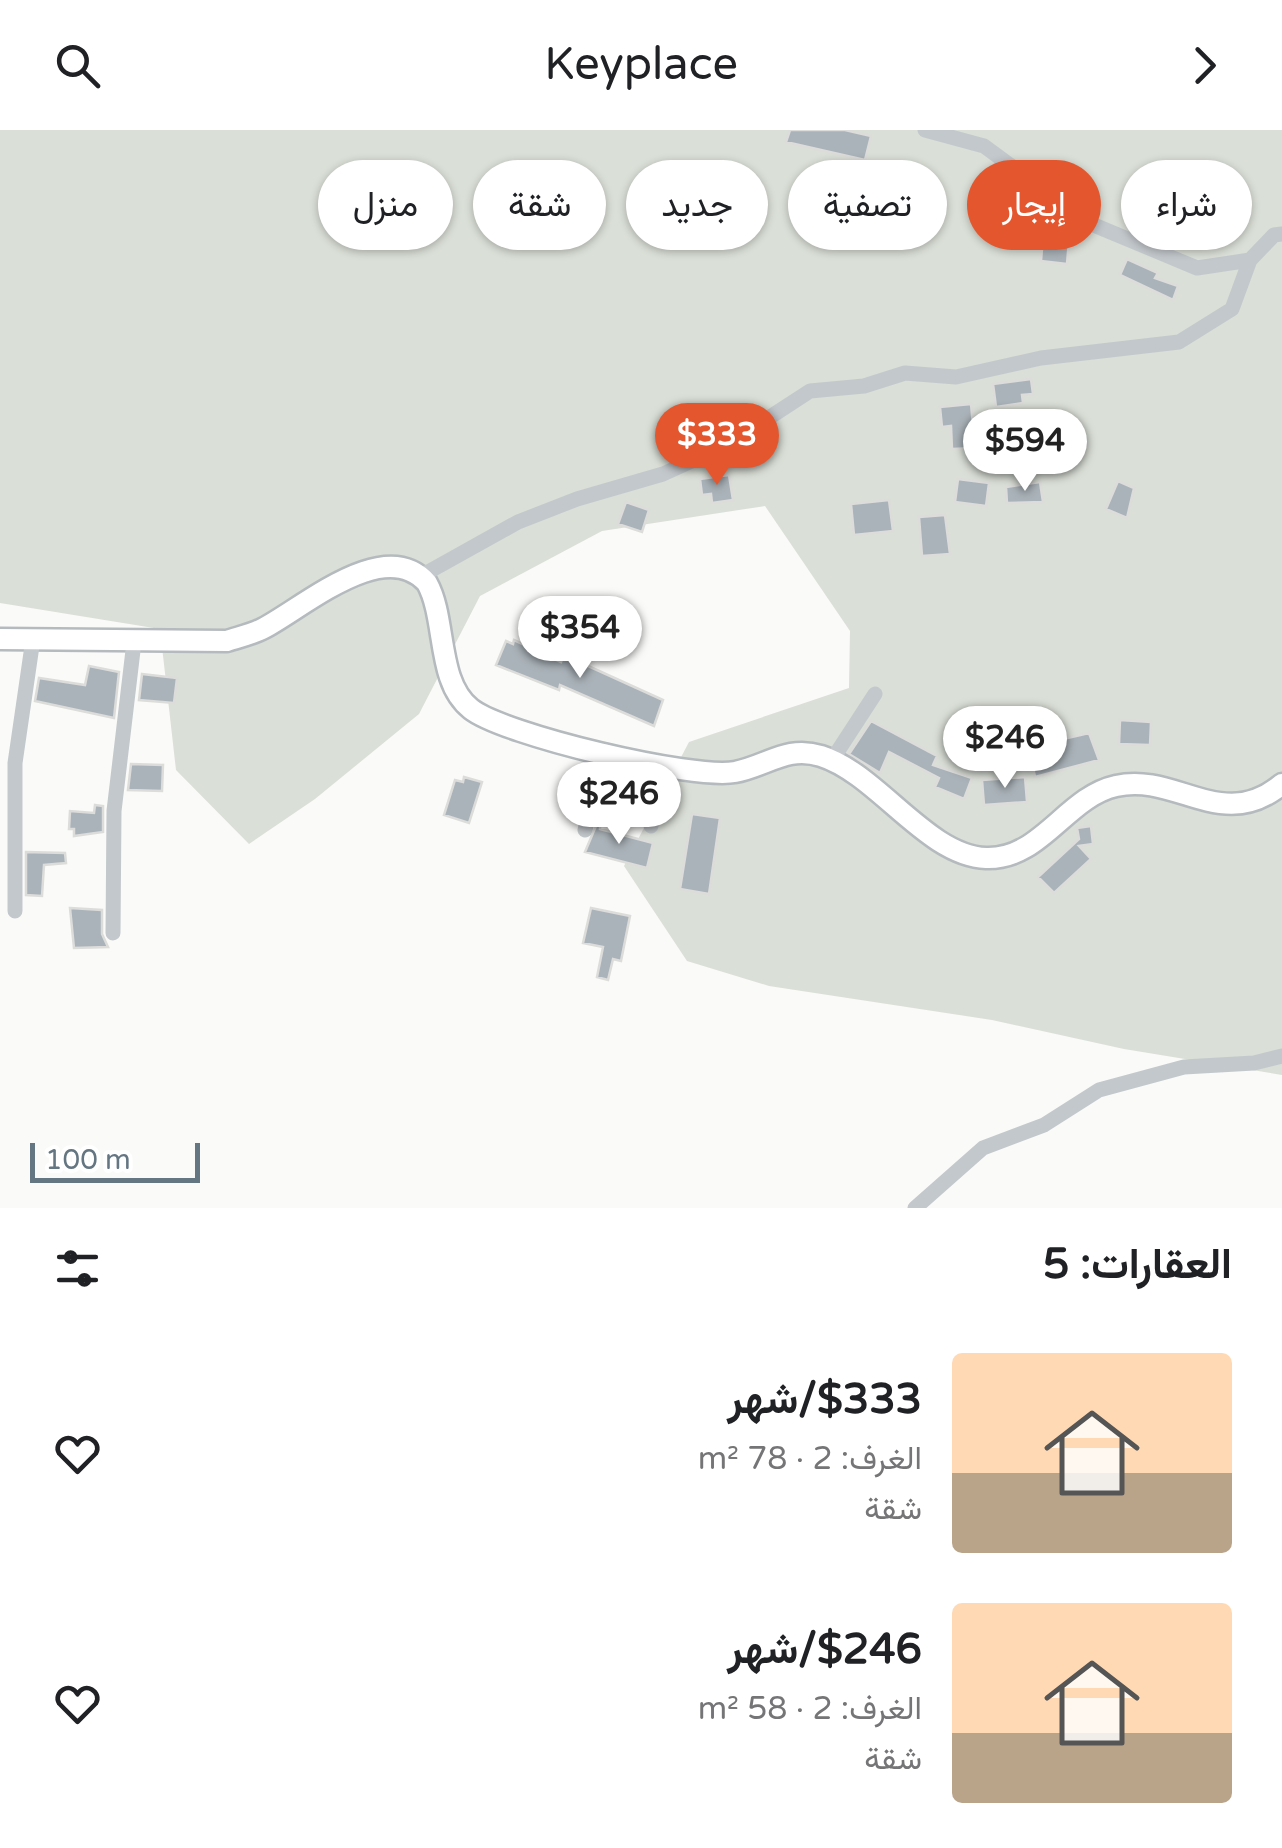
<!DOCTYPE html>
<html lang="ar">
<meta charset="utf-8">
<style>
body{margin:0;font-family:"Varela Round",Vazirmatn,sans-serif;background:#f6f6f6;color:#202124;direction:rtl;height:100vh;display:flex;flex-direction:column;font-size:38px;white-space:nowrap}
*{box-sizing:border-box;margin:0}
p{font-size:32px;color:#757577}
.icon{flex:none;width:55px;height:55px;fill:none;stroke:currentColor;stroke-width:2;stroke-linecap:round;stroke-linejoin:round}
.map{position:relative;height:1078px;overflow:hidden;direction:ltr}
.details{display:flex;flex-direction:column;background:#fff;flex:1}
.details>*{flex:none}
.guide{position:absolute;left:30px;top:30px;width:1222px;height:90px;direction:rtl;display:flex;gap:20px}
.scale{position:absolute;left:30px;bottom:25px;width:170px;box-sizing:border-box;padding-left:10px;border:5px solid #657683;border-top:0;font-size:28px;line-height:35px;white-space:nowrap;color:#657683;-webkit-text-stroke:8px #fff;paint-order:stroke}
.price{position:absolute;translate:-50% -85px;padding:0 22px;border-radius:35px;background:#fff;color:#222;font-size:32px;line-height:65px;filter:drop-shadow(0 2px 5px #0008)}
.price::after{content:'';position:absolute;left:50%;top:60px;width:30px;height:22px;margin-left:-15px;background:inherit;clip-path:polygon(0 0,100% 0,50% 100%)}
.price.current{background:#e4572e;color:#fff}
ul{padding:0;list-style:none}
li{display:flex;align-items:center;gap:30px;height:250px;padding:0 50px}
li span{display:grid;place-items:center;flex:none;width:280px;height:200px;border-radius:10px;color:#555}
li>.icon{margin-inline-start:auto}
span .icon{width:120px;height:120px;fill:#fffc;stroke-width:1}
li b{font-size:42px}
h2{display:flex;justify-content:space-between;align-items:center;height:120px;padding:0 50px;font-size:42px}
.tag{padding:0 35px;border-radius:45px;background:#fff;box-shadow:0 2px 8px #0004;font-size:35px;line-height:90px}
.tag.current{background:#e4572e;color:#fff}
header{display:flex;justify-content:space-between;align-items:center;height:130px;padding:0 50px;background:#fff;font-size:45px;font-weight:600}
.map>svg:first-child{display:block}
.green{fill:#dadfd7}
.building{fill:#aab3b9;stroke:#dcdcda;stroke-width:2.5}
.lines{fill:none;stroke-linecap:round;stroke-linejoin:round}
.major-casing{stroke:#b5babe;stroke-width:25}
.minor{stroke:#c3c8cc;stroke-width:15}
.major{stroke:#fff;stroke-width:20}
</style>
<header><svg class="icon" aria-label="forward" viewBox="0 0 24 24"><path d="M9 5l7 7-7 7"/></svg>Keyplace<svg class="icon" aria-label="search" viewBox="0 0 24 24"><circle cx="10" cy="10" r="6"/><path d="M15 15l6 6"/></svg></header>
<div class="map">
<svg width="1282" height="1078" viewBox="0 0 1282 1078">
<rect width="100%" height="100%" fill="#fafaf8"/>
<path class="green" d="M0,0H1282V945L1124,919L992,890L769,856L687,831L624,736L689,612L849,558L850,501L765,376L602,401L480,466L419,584L315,669L249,714L176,640L160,499L0,473Z"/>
<path class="building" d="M790,0H845L871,6L865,30L786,12Z
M1227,58L1241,77L1221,92L1206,80L1211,76L1208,72Z
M1035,107L1069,110L1067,134L1041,131L1042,119H1034Z
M1127,129L1158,143L1155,148L1178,156L1173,170L1120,145Z
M1031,249L1033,264L1022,265L1023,273L996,277L993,254Z
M971,274L975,318L952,319L951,296L942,297L940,277Z
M729,345L733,370L712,373L711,364L702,365L700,349Z
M958,349L989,353L986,376L955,372Z
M1118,351L1134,358L1127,388L1106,379Z
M1040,352L1043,372L1007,373L1006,357Z
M889,370L893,401L854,405L851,374Z
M626,372L649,380L642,402L618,394Z
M945,385L950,424L922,426L919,387Z
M514,510L561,532L564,525L663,570L654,596L560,555L559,560L496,535L506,511L513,514Z
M89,536L119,542L114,588L35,571L39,548L85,555Z
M142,544L177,548L174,573L139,570Z
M1120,590L1151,592L1150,615L1119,614Z
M871,591L937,626L933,635L972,648L964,669L935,657L939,648L889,622L880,643L849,624Z
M1089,603L1099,630L1035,647L1029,617Z
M131,634L163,635L162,661L128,660Z
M464,647L482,652L469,693L444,685L455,650L463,652Z
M1025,647L1027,672L984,675L982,650Z
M95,675L103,676V702L74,706V699H69L70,681L94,683Z
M601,684L600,699L653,713L647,738L585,722Z
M692,684L720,688L709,764L680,759Z
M1091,696L1093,714L1079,716L1091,729L1054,763L1038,747L1079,709L1077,698Z
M26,722L65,723L66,733L44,735L42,766L26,765Z
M70,778L102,780V804L108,817L74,818Z
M591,778L630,786L621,831L613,829L608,850L597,847L603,817L583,813Z"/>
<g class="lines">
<g class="major-casing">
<path id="major" d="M0,509L227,511C239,507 253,504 264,498C304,477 385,405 427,453C447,489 436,552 471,579C504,605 694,650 735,642C767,636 787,615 821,626C878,644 927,726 986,728C1041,730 1066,667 1116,656C1176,642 1222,704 1282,654"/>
</g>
<path class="minor" d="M925,0L984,16L1089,93L1197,138L1250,130
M421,446L518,392L577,369L663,344L727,315L810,261L864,256L905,243L956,247L1041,228L1179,212L1232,179L1250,130L1274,105L1282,104
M832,630L875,564
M651,696L662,636
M585,700L606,622
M15,781V633L33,509
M113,803L114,681L134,512
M915,1078L983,1018L1044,995L1099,960L1184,937L1254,933L1282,926"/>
<use href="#major" class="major"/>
</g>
</svg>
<div class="scale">100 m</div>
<b class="price current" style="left:717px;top:358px">$333</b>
<b class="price" style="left:1025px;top:364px">$594</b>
<b class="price" style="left:580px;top:551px">$354</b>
<b class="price" style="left:1005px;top:661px">$246</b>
<b class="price" style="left:619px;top:717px">$246</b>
<div class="guide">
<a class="tag">شراء</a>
<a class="tag current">إيجار</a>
<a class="tag">تصفية</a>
<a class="tag">جديد</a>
<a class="tag">شقة</a>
<a class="tag">منزل</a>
</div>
</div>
<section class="details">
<h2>العقارات: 5<svg class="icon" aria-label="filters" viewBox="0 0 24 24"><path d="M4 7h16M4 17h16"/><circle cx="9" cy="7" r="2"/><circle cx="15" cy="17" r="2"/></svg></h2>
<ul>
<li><span style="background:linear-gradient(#ffd9b3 60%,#b9a48a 0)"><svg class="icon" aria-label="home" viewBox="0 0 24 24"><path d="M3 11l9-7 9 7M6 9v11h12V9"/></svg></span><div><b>$333/شهر</b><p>الغرف: 2 · 78 m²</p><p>شقة</p></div><svg class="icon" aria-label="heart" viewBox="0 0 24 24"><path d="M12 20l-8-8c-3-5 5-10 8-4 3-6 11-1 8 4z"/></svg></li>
<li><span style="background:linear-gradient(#ffd9b3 65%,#b9a48a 0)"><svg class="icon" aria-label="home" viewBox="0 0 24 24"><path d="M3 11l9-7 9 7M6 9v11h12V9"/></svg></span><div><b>$246/شهر</b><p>الغرف: 2 · 58 m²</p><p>شقة</p></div><svg class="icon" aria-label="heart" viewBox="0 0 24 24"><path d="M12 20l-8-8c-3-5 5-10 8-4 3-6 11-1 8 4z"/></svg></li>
</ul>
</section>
